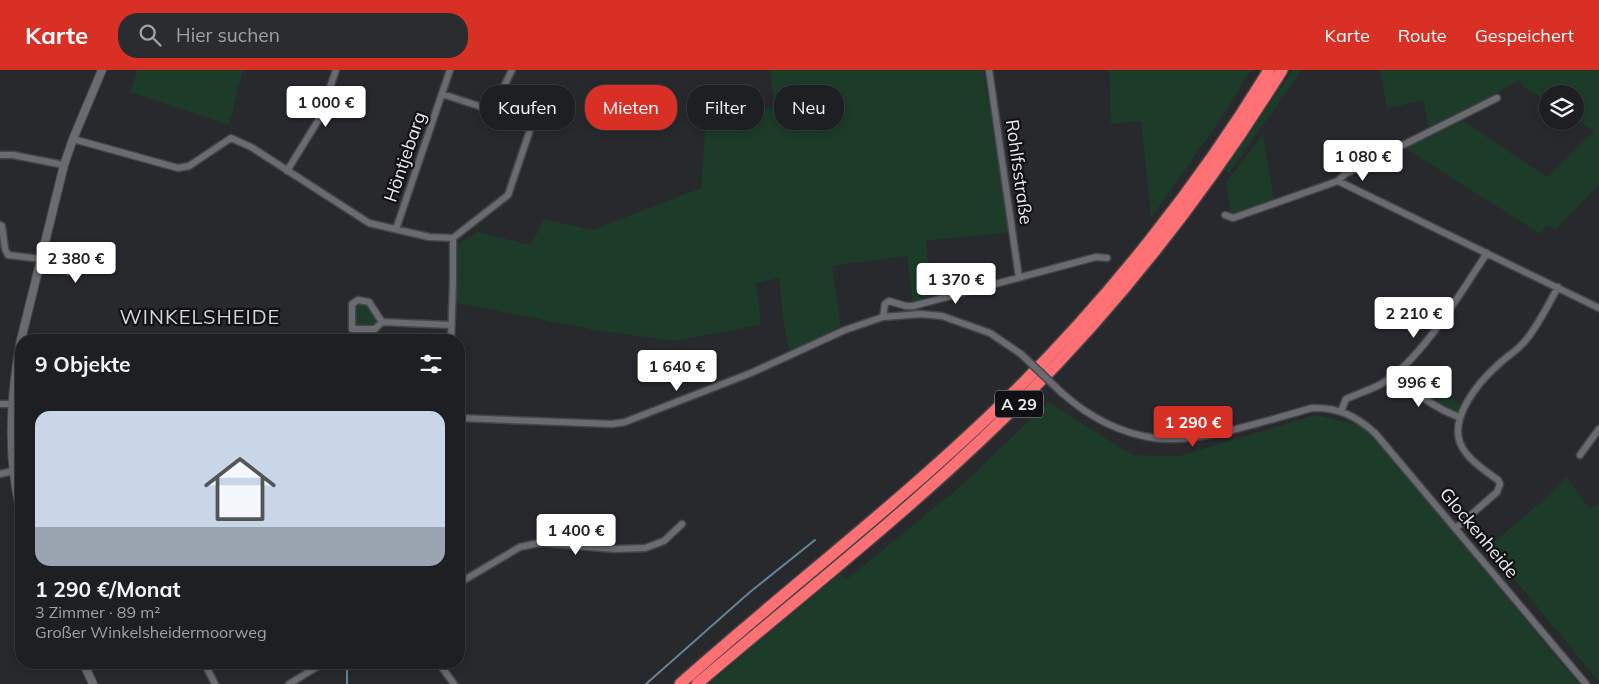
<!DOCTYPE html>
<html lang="de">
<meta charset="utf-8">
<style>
body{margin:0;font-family:Mulish,sans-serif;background:#2a2c2f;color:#f1f3f6;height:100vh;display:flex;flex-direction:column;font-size:19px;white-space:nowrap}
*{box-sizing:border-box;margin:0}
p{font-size:16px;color:#a0a2a5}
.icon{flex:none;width:28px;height:28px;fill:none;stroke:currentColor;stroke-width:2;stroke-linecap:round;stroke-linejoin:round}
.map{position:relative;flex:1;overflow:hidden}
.side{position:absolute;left:15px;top:264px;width:450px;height:335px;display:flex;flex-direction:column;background:#1d1f22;border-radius:20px;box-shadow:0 2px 8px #0003,0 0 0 1px #3b3d40}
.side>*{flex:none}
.guide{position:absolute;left:480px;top:15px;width:475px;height:45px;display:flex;gap:10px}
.controls{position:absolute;left:1539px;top:15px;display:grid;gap:10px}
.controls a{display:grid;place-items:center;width:45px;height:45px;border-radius:50%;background:#1d1f22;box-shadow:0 2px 8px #0003,0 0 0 1px #3b3d40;font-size:25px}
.price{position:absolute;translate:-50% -42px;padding:0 11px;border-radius:5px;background:#fff;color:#222;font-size:16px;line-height:32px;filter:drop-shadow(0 1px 2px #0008)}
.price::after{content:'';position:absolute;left:50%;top:30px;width:15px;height:11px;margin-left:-8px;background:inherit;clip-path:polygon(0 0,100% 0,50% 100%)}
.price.active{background:#d93025;color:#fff}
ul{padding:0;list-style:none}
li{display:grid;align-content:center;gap:10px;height:265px;padding:0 20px}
li span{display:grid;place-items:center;height:155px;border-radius:15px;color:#555}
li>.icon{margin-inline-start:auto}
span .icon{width:90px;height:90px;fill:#fffc;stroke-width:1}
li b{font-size:21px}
h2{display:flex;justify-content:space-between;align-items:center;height:60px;padding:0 20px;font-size:21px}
.tag{padding:0 18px;border-radius:20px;background:#1d1f22;box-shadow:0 2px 8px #0003,0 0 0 1px #3b3d40;font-size:18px;line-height:45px}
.tag.active{background:#d93025;color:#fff}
header{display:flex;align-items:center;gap:30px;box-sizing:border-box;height:70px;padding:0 25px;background:#d93025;color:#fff}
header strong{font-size:24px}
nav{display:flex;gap:28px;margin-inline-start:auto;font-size:18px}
.search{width:350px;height:45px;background:#2a2c2f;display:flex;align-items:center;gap:12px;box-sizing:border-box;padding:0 18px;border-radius:20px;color:#a0a2a5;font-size:19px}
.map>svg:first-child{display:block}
.green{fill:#1c3b29}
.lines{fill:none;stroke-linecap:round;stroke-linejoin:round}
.stream{stroke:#688194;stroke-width:2}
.minor-casing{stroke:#444549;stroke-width:9}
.tertiary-casing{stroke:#444549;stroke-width:10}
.motorway-casing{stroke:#444549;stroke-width:14}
.minor{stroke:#696b70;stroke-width:6}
.tertiary{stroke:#696b70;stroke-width:8}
.motorway{stroke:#fd7073;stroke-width:11}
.minor-bridge-casing{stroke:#444549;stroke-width:9;stroke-linecap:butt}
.minor-bridge{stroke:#696b70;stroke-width:6}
.labels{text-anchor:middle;stroke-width:4.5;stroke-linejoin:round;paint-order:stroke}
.shield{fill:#111113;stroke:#a9aaac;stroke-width:1}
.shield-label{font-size:16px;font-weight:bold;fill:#eaebee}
.street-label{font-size:18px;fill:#eaebee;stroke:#111113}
.quarter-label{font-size:20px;letter-spacing:1px;fill:#d3d6dc;stroke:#111113}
</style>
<header>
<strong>Karte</strong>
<div class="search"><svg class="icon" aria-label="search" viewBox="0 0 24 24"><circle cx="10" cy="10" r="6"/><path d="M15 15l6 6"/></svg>Hier suchen</div>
<nav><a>Karte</a><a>Route</a><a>Gespeichert</a></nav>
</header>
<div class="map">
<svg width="1599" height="614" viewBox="0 0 1599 614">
<rect width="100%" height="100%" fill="#27292d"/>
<path class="green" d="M137,0H243L229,55L130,22Z
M770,0H983L1011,162L926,171L932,228L913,234L907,186L832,196L841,258L789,282L783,249L779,208L756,213L761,255L674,271L594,260L457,233L458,174L477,162L531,175L544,149L592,160L701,118L706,47L774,37Z
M1109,0H1251L1222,47L1151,148L1141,51L1111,54Z
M1293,0H1302L1229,103L1225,99Z
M1380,0H1599V115L1555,160L1548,155L1540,164L1405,78L1463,51L1547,107L1594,61L1575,49V24H1548L1547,31L1525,18L1520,10L1488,28L1428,57L1424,31L1387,38Z
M1263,64L1274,129L1231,145L1226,113Z
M357,233L367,234L379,252H377L372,257L359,255L357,257L354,254L355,236Z
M1436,319L1462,335L1456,343L1428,329Z
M1048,332L1132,385L1179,386L1316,345L1365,357L1579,614H709L840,504L846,510L961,416Z
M1566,407L1590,439L1599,433V612L1488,477L1539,434Z"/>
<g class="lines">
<path class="stream" d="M344,592L347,598V614
M646,614L750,522L815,470"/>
<g class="minor-casing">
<path id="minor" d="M989,0L1019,208
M442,24L482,37L495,35
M73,69L178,98L189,96L231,68L251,77L369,153L429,167L453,168V212L451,270
M0,85H13L64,95
M287,101L319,49L336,0
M1338,111L1345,104L1497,28
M1225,145L1233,148L1338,111L1599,238
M0,155L2,156L5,179L8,185L41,189
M396,159L450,0
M453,168L508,125L531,57L530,53L525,48L495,35L512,0
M40,194L74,203L108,187
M883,247L885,234L889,231L906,236H913L1096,187L1107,188
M382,252L375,259H352V234L358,230L369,232L382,252L451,255
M1396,303C1416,323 1432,337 1459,347
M1062,323C1088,346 1119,363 1154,368C1199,374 1268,350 1312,338C1338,337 1356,346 1375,363L1586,614
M0,334H11
M1341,341L1346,329C1357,324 1370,320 1381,314C1421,291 1461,222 1487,183
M459,348L612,354L625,352L751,303L845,260L883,247L921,244L942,246L990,263L1021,284
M1580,385L1599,359
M0,404L21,399
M1456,458L1497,422L1500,414L1498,410C1487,402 1474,394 1466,383C1442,354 1478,312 1501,292C1509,285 1519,279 1526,270C1539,254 1548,235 1558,217
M459,504L463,510
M459,513L520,477L539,473L616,479L645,478L664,471L682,454
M204,592L215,614
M438,592L454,614
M289,614L325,592"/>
</g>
<g class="tertiary-casing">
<path id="tertiary" d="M21,443C7,387 10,330 20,274L64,95L73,69L102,0
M83,592L93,614"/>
</g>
<g class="motorway-casing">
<path id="motorway" d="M680,614C790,516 908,427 1013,323C1109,228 1199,115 1269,0
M697,614C807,520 921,432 1023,329C1122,230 1208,119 1282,0"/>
</g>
<use href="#minor" class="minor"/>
<use href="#tertiary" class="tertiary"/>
<use href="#motorway" class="motorway"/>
<g class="minor-bridge-casing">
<path id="minor-bridge" d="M1021,284L1062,323"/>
</g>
<use href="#minor-bridge" class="minor-bridge"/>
</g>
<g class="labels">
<rect class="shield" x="995" y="320.5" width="48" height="27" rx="4"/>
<g class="shield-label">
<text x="1019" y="340">A 29</text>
</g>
<g class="street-label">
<text transform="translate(405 87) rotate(-71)" y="6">Höntjebarg</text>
<text transform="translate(1019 102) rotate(82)" y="6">Rohlfsstraße</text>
<text transform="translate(1479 463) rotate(50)" y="6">Glockenheide</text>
</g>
<g class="quarter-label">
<text x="200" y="254">WINKELSHEIDE</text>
</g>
</g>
</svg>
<div class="controls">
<a><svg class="icon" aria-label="layers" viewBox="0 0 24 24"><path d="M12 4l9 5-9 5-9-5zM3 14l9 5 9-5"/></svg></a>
</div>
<b class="price" style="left:326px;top:58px">1 000 €</b>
<b class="price" style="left:1363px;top:112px">1 080 €</b>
<b class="price" style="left:76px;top:214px">2 380 €</b>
<b class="price" style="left:956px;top:235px">1 370 €</b>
<b class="price" style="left:1414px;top:269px">2 210 €</b>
<b class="price" style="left:677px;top:322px">1 640 €</b>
<b class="price" style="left:1419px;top:338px">996 €</b>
<b class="price active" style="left:1193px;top:378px">1 290 €</b>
<b class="price" style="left:576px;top:486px">1 400 €</b>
<div class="guide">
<a class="tag">Kaufen</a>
<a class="tag active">Mieten</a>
<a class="tag">Filter</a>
<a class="tag">Neu</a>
</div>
<section class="side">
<h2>9 Objekte<svg class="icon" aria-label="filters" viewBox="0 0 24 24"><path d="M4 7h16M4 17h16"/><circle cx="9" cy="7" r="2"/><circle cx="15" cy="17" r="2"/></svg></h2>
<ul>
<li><span style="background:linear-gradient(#c9d6e8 75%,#9aa5b1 0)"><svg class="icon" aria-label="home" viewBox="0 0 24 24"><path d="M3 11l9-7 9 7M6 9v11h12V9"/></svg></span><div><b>1 290 €/Monat</b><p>3 Zimmer · 89 m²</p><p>Großer Winkelsheidermoorweg</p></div></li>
</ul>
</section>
</div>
